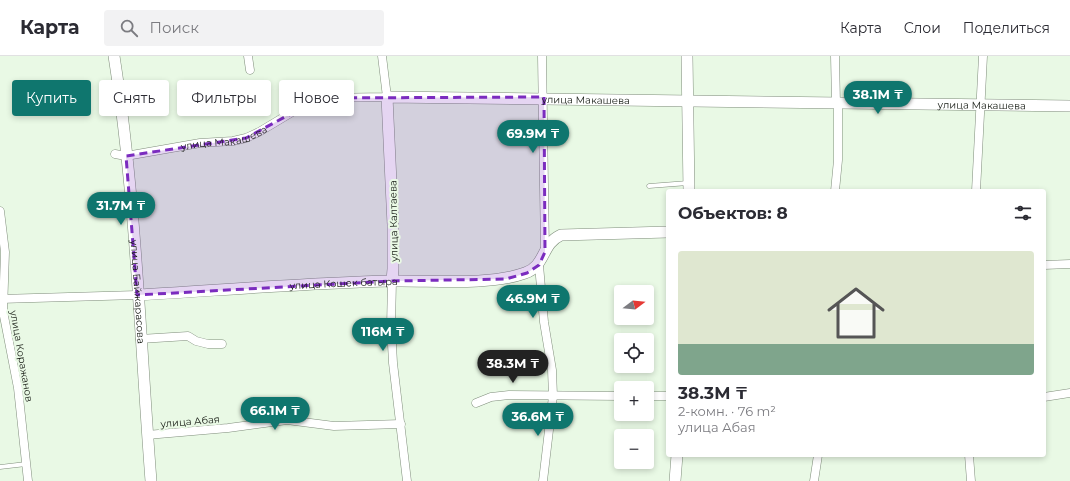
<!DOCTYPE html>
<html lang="ru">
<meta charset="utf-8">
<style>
body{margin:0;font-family:Montserrat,sans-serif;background:#f2f2f3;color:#2b2b33;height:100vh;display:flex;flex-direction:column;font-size:15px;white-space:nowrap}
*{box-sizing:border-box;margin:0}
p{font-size:13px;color:#7c7c81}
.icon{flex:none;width:22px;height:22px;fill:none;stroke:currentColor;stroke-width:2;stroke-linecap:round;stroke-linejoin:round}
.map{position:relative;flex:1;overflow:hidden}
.panel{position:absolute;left:666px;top:133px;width:380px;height:268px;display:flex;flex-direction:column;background:#fff;border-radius:4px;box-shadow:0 2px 6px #0003}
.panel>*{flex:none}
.guide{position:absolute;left:12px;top:24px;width:380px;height:36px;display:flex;gap:8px}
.needle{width:26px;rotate:74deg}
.controls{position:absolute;left:614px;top:229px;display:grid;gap:8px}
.controls a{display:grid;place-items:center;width:40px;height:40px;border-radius:4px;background:#fff;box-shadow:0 2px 6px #0003;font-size:20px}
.price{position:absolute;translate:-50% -34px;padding:0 9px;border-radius:14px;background:#0f766e;color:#fff;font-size:13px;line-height:26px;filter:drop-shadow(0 1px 2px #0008)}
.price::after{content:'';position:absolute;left:50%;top:24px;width:12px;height:9px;margin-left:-6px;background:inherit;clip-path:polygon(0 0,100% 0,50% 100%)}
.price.current{background:#222;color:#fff}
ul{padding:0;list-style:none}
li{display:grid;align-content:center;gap:8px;height:212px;padding:0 12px}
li+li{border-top:1px solid #e1e1e2}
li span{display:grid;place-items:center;height:124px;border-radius:4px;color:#555}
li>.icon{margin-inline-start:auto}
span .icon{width:72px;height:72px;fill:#fffc;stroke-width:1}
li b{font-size:17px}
h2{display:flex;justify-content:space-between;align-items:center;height:48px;padding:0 12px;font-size:17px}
.pill{padding:0 14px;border-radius:4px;background:#fff;box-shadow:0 2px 6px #0003;font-size:14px;line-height:36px}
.pill.current{background:#0f766e;color:#fff}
header{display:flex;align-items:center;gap:24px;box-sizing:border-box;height:56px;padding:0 20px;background:#fff;border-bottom:1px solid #e1e1e2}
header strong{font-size:19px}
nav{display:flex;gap:22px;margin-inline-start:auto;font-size:14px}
.search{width:280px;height:36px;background:#f2f2f3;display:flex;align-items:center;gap:10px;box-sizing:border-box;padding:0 14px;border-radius:4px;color:#7c7c81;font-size:15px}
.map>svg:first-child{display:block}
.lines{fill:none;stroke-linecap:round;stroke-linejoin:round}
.lane-casing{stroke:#7f8d7b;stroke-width:5}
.street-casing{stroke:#7f8d7b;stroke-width:9}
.secondary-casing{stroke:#7f8d7b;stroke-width:12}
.lane{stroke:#fff;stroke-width:4}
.street{stroke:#fff;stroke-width:8}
.secondary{stroke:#fff;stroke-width:11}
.marked{fill:#7b2cbf;fill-opacity:0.2;stroke:#7b2cbf;stroke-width:3;stroke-dasharray:8 5;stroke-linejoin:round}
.labels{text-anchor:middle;stroke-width:4;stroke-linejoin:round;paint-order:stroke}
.street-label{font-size:10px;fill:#191e17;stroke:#e9f9e5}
</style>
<header>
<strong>Карта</strong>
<div class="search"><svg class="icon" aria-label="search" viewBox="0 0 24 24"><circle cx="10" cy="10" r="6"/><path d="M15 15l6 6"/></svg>Поиск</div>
<nav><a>Карта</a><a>Слои</a><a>Поделиться</a></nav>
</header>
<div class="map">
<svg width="1070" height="425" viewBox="0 0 1070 425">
<rect width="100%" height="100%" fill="#e9f9e5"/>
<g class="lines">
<g class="lane-casing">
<path id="lane" d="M649,130L688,127
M0,411L26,408"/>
</g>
<g class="street-casing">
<g id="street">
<path d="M248,0L250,14"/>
<path d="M542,0L545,195"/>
<path d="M835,0L836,47"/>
<path id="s1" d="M115,98L126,100L200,87L233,85L246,82L259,76L304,49L320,42L387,41L382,0"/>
<path d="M835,135L838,104V48"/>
<path d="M976,135L983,0"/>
<path d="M0,155L5,196L3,255L18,332L28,425"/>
<path d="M539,209L544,266L552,314L553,340L543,425"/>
<path d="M1044,209L1070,208"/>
<path d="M392,225L391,270L393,307L407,425"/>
<path d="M0,243L137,239"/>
<path d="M140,283L188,280L196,285L208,288H222"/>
<path d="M647,340H668"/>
<path d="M1044,341L1070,337"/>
<path d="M476,347L491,341L509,339L621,340"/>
<path d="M147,379L228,372L287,364L334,370L401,368"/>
<path d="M969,399L971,425"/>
<path d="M814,425L818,399"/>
</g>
</g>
<g class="secondary-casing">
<g id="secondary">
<path id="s2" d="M114,0C136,141 140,283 151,425"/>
<path d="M687,0L689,135"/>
<path id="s3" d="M392,225L393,213V169L387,41L1070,50"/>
<path id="s4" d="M137,239C222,234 307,227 392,225C432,224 489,230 525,217C546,210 541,188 561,179L668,176"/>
<path d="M675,425L677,399"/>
</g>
</g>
<use href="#lane" class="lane"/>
<use href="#street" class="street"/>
<use href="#secondary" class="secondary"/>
</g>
<path class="marked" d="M544,41L545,196L539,209L527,217L506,223L392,225L137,239L126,100L246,82L320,42Z"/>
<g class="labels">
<g class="street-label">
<text dy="4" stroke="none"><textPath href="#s3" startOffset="383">улица Макашева</textPath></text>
<text dy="4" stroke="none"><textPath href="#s3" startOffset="779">улица Макашева</textPath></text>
<text dy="4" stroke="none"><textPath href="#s1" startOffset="111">улица Макашева</textPath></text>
<text transform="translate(393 165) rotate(-91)" y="4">улица Калтаева</text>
<text dy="4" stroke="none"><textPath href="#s4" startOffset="207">улица Кошек батыра</textPath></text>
<text dy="4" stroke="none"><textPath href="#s2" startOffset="237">улица Байжарасова</textPath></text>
<text transform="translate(22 300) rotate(80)" y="4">улица Коражанов</text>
<text transform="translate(190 365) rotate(-5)" y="4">улица Абая</text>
</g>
</g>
</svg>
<div class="controls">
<a><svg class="needle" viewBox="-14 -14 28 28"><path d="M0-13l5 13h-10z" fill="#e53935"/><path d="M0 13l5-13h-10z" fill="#7c7c81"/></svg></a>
<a><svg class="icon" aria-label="locate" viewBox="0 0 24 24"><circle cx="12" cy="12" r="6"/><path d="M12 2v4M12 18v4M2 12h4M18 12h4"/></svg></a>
<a>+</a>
<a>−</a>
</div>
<b class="price" style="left:878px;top:59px">38.1M ₸</b>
<b class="price" style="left:533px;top:98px">69.9M ₸</b>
<b class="price" style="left:121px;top:170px">31.7M ₸</b>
<b class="price" style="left:533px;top:263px">46.9M ₸</b>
<b class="price" style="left:383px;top:296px">116M ₸</b>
<b class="price current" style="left:513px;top:328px">38.3M ₸</b>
<b class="price" style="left:275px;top:375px">66.1M ₸</b>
<b class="price" style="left:538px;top:381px">36.6M ₸</b>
<div class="guide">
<a class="pill current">Купить</a>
<a class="pill">Снять</a>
<a class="pill">Фильтры</a>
<a class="pill">Новое</a>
</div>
<section class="panel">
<h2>Объектов: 8<svg class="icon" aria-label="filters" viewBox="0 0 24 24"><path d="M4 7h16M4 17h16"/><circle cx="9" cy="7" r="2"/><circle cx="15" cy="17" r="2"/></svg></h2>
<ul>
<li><span style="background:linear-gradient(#dfe7d0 75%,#7fa58c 0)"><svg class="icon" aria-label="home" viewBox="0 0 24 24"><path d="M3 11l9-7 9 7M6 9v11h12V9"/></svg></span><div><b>38.3M ₸</b><p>2-комн. · 76 m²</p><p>улица Абая</p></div></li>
</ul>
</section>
</div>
